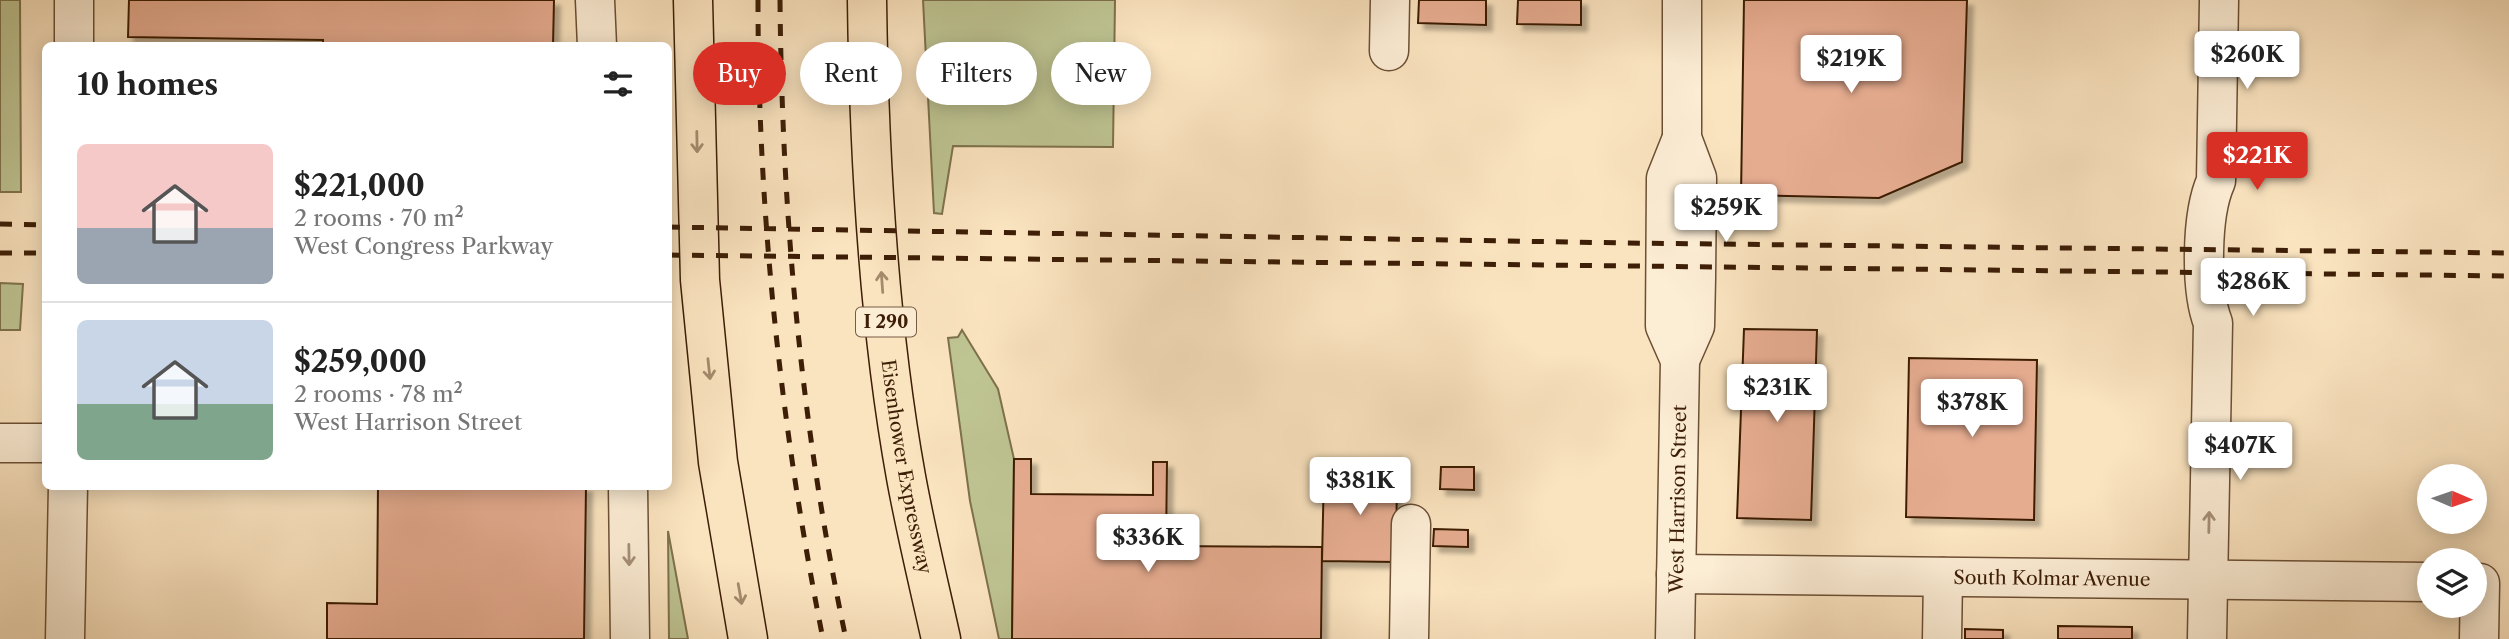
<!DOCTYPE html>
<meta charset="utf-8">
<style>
body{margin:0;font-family:"Libre Caslon Text",serif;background:#f2f2f2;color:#222;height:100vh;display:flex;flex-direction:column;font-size:26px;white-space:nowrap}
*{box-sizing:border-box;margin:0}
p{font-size:23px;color:#767676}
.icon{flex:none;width:38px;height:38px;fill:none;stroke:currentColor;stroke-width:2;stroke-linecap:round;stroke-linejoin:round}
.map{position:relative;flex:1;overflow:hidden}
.panel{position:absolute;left:42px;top:42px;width:630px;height:448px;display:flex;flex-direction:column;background:#fff;border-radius:10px;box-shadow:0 4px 18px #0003}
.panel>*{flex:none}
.banner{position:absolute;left:693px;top:42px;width:665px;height:63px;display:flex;gap:14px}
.needle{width:46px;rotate:92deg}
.tools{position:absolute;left:2417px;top:464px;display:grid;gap:14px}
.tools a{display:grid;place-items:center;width:70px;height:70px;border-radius:50%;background:#fff;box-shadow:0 4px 18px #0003;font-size:35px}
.price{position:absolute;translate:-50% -60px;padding:0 16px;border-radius:7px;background:#fff;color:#222;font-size:23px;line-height:46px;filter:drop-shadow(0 2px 4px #0008)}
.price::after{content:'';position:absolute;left:50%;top:42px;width:21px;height:16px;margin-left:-10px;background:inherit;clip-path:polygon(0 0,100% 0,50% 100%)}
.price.on{background:#d93025;color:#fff}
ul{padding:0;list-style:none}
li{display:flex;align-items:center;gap:21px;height:175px;padding:0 35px}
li+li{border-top:2px solid #e0e0e0}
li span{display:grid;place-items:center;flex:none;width:196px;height:140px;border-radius:10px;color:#555}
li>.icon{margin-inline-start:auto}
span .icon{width:84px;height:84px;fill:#fffc;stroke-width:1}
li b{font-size:30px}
h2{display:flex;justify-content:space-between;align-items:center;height:84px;padding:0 35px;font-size:30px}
.pill{padding:0 24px;border-radius:32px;background:#fff;box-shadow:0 4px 18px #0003;font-size:24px;line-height:63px}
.pill.on{background:#d93025;color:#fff}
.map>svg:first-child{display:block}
.green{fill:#bec492;stroke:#7e714c;stroke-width:2}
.building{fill:#e6ac90;stroke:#3d1e06;stroke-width:2;filter:url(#shadow)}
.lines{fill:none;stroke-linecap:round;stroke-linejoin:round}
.minor-casing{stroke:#6c4f34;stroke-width:41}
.highway-casing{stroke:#3d1e06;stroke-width:41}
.minor{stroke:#fcedd5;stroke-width:38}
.highway{stroke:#fae3bf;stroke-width:38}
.rail{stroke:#3d1e06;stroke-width:5;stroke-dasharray:12 12;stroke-linecap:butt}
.oneway{stroke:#a58a6c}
.oneway2{stroke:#a69078}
.labels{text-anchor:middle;stroke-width:6;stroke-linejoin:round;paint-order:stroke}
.shield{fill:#fcedd5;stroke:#765c44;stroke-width:2}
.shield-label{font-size:18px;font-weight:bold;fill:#3d1e06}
.street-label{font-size:19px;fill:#3d1e06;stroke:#fcedd5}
</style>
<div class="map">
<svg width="2509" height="639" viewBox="0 0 2509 639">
<defs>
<filter id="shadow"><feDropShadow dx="6" dy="6" stdDeviation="2" flood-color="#0004"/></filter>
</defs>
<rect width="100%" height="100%" fill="#fae3bf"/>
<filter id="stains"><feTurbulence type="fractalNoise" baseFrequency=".00286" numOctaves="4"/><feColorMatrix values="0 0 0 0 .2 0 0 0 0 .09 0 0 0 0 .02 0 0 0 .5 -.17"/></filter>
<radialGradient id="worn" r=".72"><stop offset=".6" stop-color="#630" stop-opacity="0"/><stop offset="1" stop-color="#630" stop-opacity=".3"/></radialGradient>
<path class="green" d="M0,0H20L21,192H0Z
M923,0H1115L1113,147L953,146L942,214L934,213Z
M0,283L23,284L20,330H0Z
M962,330L998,389L1014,459L1012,639H999L970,501L948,338L958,337Z
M668,531L688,639H669Z"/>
<path class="building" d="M129,0H554L553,46H323V40L128,37Z
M1419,0H1486V25L1418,23Z
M1518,0H1581V25L1517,24Z
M1744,0H1967L1962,162L1879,198L1741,195Z
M1744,329L1817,330L1811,520L1737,518Z
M1909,358L2037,360L2034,520L1906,517Z
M1014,459H1031V494L1153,495V462H1167L1166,546L1322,547L1321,639H1012Z
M1441,467H1474V490L1440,489Z
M1324,471L1397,473L1396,562L1322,561Z
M378,486H586L584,639H327V603L377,604Z
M1434,529L1468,530V547L1433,546Z
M2058,626L2132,627V639H2058Z
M1965,629L2003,630V639H1965Z"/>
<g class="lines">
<g class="minor-casing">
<g id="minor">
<path d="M595,0L597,46"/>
<path d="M74,46V0"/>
<path d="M1389,51L1390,0"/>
<path d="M1680,360L1695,326L1696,278L1697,178L1682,138V0"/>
<path d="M0,443H46"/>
<path d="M628,486L630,639"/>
<path id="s1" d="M1676,574L2429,582"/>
<path d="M65,639L68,486"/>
<path d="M1409,639L1411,524"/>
<path id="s2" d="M1675,639L1680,360L1665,326L1666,178L1682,138"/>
<path d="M1942,639L1943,577"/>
<path d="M2207,639L2213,323C2200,290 2201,214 2216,181L2219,0"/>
<path d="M2479,639L2480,583"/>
</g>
</g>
<g class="highway-casing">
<g id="highway">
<path d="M693,0L700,280L718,462L748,639"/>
<path id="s3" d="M867,0C869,157 878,322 906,477C916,532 929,585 941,639"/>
</g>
</g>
<use href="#minor" class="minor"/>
<use href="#highway" class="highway"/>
<path class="rail" d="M758,0C758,215 781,429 823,639
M780,0C782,215 801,428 846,639
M0,224L46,225
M668,227L1628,243L2509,253
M0,253H46
M668,255L2509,276"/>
</g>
<defs><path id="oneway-shaft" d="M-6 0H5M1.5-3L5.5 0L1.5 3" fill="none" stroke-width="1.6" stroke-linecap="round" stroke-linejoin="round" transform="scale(1.75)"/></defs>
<g class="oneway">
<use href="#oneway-shaft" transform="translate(697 142) rotate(89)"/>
<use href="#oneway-shaft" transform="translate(882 282) rotate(-94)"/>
<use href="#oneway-shaft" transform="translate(709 369) rotate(84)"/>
<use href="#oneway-shaft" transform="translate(740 594) rotate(80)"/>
</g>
<g class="oneway2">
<use href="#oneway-shaft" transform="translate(2209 522) rotate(-89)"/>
<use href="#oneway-shaft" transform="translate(629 555) rotate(89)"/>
</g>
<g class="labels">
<rect class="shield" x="856" y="307.5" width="60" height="29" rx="5"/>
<g class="shield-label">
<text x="886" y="328">I 290</text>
</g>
<g class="street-label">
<text dy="7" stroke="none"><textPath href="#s3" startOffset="469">Eisenhower Expressway</textPath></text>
<text dy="7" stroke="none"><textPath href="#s2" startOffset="140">West Harrison Street</textPath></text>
<text dy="7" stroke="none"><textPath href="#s1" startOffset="376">South Kolmar Avenue</textPath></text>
</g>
</g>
<rect width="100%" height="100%" filter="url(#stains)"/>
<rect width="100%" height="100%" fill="url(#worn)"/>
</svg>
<div class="tools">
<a><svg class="needle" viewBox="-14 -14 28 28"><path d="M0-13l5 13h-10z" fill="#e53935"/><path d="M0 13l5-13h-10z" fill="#767676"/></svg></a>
<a><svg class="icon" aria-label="layers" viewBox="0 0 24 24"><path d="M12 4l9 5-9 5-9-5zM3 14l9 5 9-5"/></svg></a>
</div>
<b class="price" style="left:2247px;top:91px">$260K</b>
<b class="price" style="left:1851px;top:95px">$219K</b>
<b class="price on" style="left:2257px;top:192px">$221K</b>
<b class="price" style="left:1726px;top:244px">$259K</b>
<b class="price" style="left:2253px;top:318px">$286K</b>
<b class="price" style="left:1777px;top:424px">$231K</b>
<b class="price" style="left:1972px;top:439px">$378K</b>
<b class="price" style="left:2240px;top:482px">$407K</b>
<b class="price" style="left:1360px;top:517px">$381K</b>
<b class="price" style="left:1148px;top:574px">$336K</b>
<div class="banner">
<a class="pill on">Buy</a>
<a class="pill">Rent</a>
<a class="pill">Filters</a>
<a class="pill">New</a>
</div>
<section class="panel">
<h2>10 homes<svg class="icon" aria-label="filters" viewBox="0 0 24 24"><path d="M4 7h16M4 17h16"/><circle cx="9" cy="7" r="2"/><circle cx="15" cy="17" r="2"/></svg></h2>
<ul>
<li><span style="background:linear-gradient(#f6c9c9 60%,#9aa5b1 0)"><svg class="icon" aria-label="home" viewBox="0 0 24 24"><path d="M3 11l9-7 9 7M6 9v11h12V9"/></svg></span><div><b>$221,000</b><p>2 rooms · 70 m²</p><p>West Congress Parkway</p></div></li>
<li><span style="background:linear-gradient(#c9d6e8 60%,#7fa58c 0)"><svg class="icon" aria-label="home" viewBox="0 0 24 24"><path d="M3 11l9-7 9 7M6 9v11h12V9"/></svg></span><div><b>$259,000</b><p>2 rooms · 78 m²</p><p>West Harrison Street</p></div></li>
</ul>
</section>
</div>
